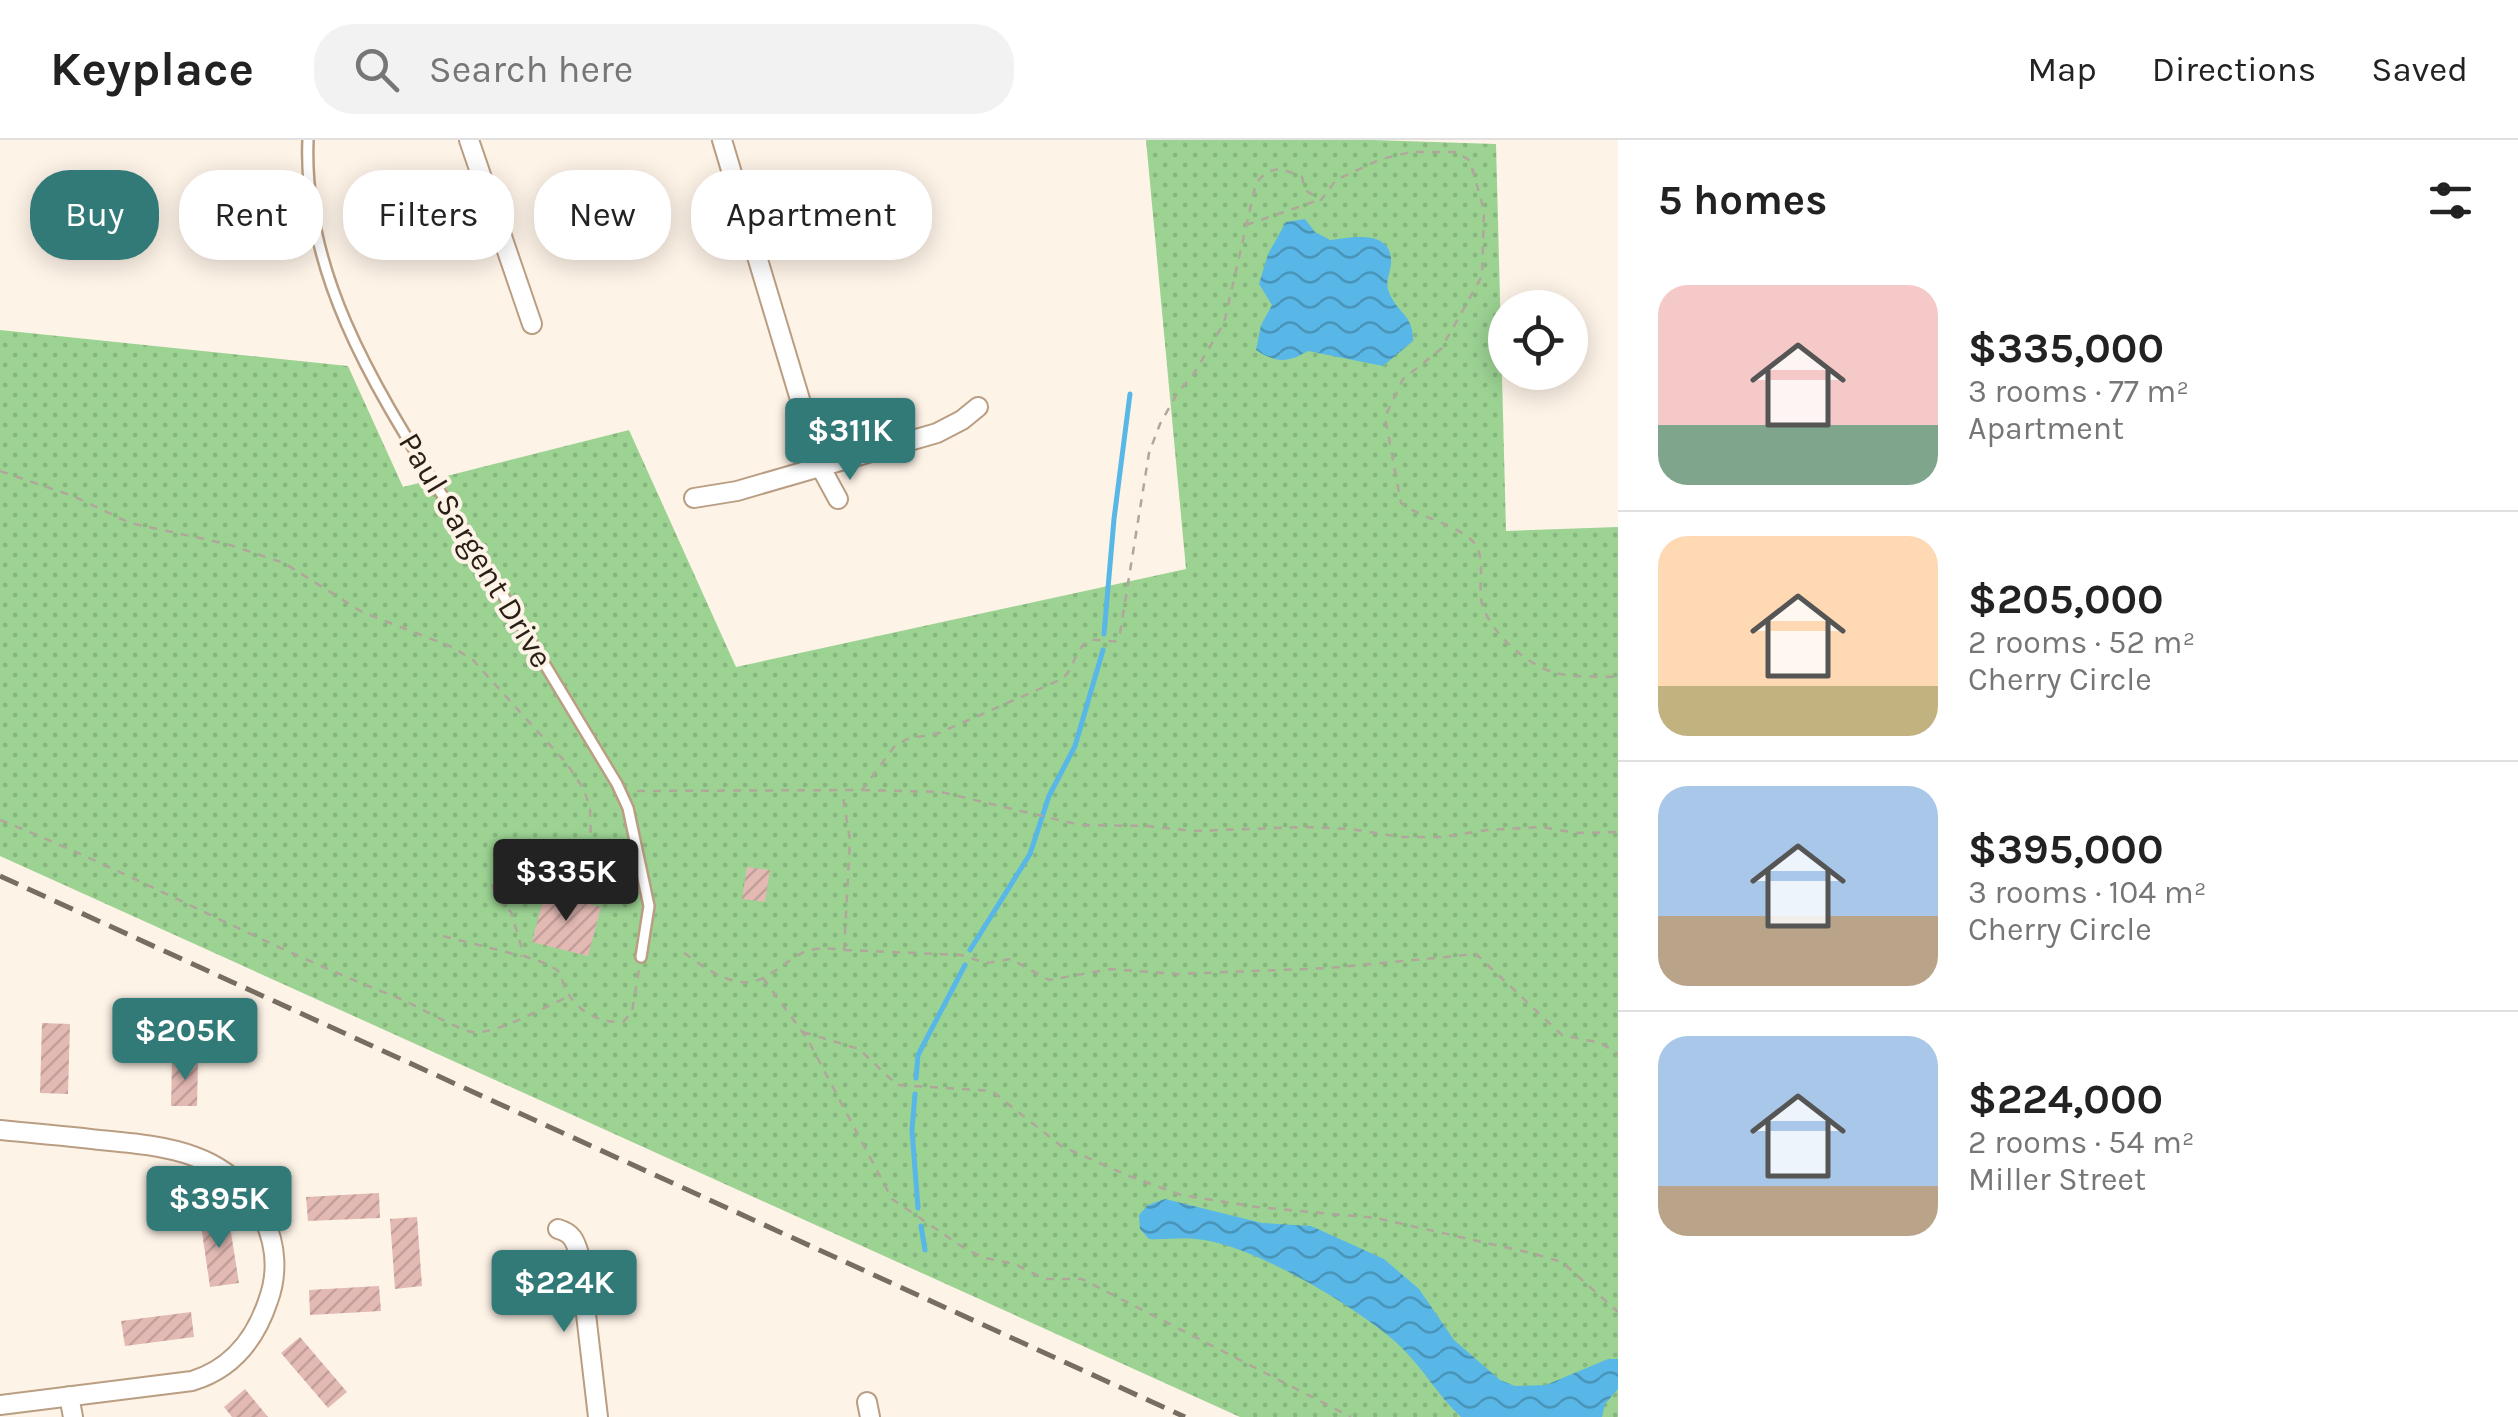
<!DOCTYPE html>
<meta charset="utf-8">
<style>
body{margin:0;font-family:Karla,sans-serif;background:#f2f2f2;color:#222;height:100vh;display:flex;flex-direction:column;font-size:38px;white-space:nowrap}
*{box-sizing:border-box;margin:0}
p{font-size:32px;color:#767676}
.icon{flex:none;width:55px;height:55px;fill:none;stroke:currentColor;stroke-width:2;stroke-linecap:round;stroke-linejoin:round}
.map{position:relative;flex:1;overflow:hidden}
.panel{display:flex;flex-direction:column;background:#fff;width:900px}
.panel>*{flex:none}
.top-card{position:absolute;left:30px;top:30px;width:950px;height:90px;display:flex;gap:20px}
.tools{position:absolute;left:1488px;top:150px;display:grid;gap:20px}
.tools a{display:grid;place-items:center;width:100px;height:100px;border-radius:50%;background:#fff;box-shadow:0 5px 25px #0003;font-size:50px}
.price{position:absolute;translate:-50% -85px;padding:0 22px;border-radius:10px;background:#317a77;color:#fff;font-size:32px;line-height:65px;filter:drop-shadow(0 2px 5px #0008)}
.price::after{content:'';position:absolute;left:50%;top:60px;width:30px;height:22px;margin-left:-15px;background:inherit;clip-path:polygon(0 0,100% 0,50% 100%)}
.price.on{background:#222;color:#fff}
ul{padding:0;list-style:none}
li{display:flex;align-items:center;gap:30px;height:250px;padding:0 40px}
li+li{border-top:2px solid #e0e0e0}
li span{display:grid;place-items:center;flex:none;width:280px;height:200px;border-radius:30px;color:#555}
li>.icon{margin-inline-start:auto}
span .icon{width:120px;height:120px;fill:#fffc;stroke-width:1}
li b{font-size:42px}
h2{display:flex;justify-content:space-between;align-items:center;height:120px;padding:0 40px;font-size:42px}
.chip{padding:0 35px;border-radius:40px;background:#fff;box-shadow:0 5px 25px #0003;font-size:35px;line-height:90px}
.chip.on{background:#317a77;color:#fff}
header{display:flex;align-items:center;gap:60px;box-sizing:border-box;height:140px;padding:0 50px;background:#fff;border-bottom:2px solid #e0e0e0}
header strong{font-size:48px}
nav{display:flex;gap:55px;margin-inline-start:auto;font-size:35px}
.search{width:700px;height:90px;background:#f2f2f2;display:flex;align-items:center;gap:25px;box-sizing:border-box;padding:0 35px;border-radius:40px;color:#767676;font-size:38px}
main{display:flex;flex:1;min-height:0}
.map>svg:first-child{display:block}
.grass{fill:url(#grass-dots)}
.water{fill:url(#water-waves)}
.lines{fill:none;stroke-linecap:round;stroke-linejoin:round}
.stream{stroke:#58b7e6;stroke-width:5}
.building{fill:url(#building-hatch)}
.service-casing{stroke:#b99e83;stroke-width:14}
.minor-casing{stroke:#b99e83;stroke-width:22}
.path{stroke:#b1a69b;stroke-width:2.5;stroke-dasharray:8 8;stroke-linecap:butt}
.service{stroke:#fff;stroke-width:9}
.minor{stroke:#fff;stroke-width:18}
.rail{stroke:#776d61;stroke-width:5;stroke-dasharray:20 10;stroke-linecap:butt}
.labels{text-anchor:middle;stroke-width:8;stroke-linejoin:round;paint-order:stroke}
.street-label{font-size:32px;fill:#291f14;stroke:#fef3e7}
</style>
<header>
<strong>Keyplace</strong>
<div class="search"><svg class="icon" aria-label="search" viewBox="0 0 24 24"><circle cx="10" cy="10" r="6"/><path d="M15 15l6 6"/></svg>Search here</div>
<nav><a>Map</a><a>Directions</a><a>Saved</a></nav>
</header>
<main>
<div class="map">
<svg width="1618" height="1277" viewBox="0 0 1618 1277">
<defs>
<pattern id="grass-dots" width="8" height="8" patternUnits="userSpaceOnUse" patternTransform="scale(2.5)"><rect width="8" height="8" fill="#9cd393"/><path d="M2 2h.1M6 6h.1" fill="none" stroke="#86b57e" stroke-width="1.8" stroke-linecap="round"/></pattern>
<pattern id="water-waves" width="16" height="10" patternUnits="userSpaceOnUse" patternTransform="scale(2.5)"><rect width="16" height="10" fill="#58b7e6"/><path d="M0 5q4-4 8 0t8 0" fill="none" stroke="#4994b9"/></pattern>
<pattern id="building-hatch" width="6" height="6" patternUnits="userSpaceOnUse" patternTransform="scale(2.5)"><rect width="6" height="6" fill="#e3b9b4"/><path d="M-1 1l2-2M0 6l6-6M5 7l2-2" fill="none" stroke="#c39f9a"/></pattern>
</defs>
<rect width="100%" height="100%" fill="#fef3e7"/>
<path class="grass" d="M1146,0H1372L1496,4L1506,391L1618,387V1277H1240L0,716V190L348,226L403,347L629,290L736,527L1186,429Z"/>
<path class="water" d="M1305,79L1315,92L1330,100C1348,98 1390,88 1391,120C1392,131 1384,141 1389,152C1396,172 1414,175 1413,201L1383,226L1308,211C1288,223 1276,223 1256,210L1261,185L1272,165L1259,144L1268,114L1286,82Z
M1165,1059L1262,1083L1311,1086L1384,1119L1419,1149L1454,1200L1500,1240L1515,1246L1546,1245L1608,1219H1618V1249L1605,1264L1602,1277H1461C1438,1256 1423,1228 1400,1206C1361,1169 1251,1103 1196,1099C1181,1097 1165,1100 1149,1099L1140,1089L1139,1075L1148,1065Z"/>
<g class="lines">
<path class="stream" d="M1104,494L1114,379L1130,254
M970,810L1030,714L1049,656L1075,606L1103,510
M916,938L918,915L965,825
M915,954L912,990L918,1068
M921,1086L925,1110"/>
</g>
<path class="building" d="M747,727L770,730L765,762L742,759Z
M545,753L601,767L588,816L532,802Z
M42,883L70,884L68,954L40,953Z
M172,920H198L197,966H171Z
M379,1053L380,1078L308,1081L306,1057Z
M228,1074L239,1143L210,1147L200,1078Z
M417,1077L422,1146L395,1149L390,1079Z
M379,1146L381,1171L310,1175L309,1150Z
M191,1172L194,1197L125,1206L121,1181Z
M300,1197L347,1252L328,1268L281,1213Z
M245,1249L268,1277H232L224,1267Z"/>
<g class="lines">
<g class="service-casing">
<path id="service" d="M308,0C302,147 390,269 463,389C515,474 566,559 617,644L628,668L649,766L641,817"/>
</g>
<g class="minor-casing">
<path id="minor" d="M469,0L532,184
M722,0L820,326L838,359
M694,358L737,351L937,293L962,280L978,267
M0,990C33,993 67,996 100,1000C166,1006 232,1012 264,1079C276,1105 278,1134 268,1161C255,1200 232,1229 192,1241L0,1265
M558,1089C572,1093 575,1100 579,1114L598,1277
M69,1256L73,1277
M867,1262L870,1277"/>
</g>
<path class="path" d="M1246,85L1319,60
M0,331L73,356L130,383L227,404L284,423L362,472L452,507L473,520L567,624L583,648L590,667L591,704
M862,650L941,652L1080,685L1147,686L1193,691L1305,687L1351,689L1400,697H1442L1487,690L1541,687L1577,693L1618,692
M637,651L862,650L894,607L907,599L939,593L1062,539C1074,530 1076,504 1091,500C1098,499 1108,502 1116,501L1120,493L1149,313L1160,284L1178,252L1193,235L1224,183L1256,43C1272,24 1281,28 1302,37L1305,50L1321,60L1336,40L1381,19L1412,12H1457L1470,21L1484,70L1482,136L1441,209L1403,239L1385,277L1401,363C1420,378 1464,387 1475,404C1485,418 1479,442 1481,458C1485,489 1527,526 1556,533C1575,538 1598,536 1618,537
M0,680C134,733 261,805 396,857C414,864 458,890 472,892C496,895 546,866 570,856
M623,708C581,698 518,705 492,743L496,759L511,772L524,816C535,820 552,824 560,833C561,835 564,846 565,848C577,872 599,883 623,882L632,872L639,829
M443,796L522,816
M844,810L961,815L986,823L1011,819L1049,840L1111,829L1177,834L1330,828L1476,814L1562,895L1601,903L1618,914
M684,813C701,825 719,839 740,842C764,846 784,821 804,812C817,807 830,808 844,810L850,700L842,651
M763,838L808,900L892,1059L967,1110L985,1118L1015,1124L1044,1139H1082L1351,1277
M803,892L859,909L897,945L992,951L1061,1006L1129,1036L1181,1055L1257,1067L1376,1078L1531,1113L1562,1122L1618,1172"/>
<use href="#service" class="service"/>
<use href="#minor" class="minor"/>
<path class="rail" d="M0,736L1185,1277"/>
</g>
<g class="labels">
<g class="street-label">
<text transform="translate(476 410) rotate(59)" y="11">Paul Sargent Drive</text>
</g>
</g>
</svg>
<div class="tools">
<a><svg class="icon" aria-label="locate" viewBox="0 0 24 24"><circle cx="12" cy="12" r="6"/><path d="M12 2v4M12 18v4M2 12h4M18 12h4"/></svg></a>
</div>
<b class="price" style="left:850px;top:343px">$311K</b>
<b class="price on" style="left:566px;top:784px">$335K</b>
<b class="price" style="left:185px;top:943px">$205K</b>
<b class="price" style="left:219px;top:1111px">$395K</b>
<b class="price" style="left:564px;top:1195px">$224K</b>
<div class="top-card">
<a class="chip on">Buy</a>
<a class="chip">Rent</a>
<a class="chip">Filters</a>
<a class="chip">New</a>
<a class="chip">Apartment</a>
</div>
</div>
<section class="panel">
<h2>5 homes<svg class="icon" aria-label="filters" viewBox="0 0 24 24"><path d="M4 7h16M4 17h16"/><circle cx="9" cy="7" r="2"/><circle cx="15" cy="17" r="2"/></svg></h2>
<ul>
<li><span style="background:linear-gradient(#f6c9c9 70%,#7fa58c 0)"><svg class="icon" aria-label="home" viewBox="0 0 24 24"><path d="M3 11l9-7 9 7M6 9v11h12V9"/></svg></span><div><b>$335,000</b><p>3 rooms · 77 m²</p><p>Apartment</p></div></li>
<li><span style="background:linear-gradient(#ffd9b3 75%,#c2b280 0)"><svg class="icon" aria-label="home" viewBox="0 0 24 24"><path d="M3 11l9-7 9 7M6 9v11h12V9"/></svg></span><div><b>$205,000</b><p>2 rooms · 52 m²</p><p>Cherry Circle</p></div></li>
<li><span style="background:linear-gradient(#a9c7e8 65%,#b9a48a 0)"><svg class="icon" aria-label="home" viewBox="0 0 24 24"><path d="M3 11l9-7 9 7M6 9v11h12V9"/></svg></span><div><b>$395,000</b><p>3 rooms · 104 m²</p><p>Cherry Circle</p></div></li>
<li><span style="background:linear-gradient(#a9c7e8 75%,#b9a48a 0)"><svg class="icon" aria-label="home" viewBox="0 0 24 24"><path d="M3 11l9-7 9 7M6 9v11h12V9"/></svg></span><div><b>$224,000</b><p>2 rooms · 54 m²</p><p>Miller Street</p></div></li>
</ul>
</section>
</main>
